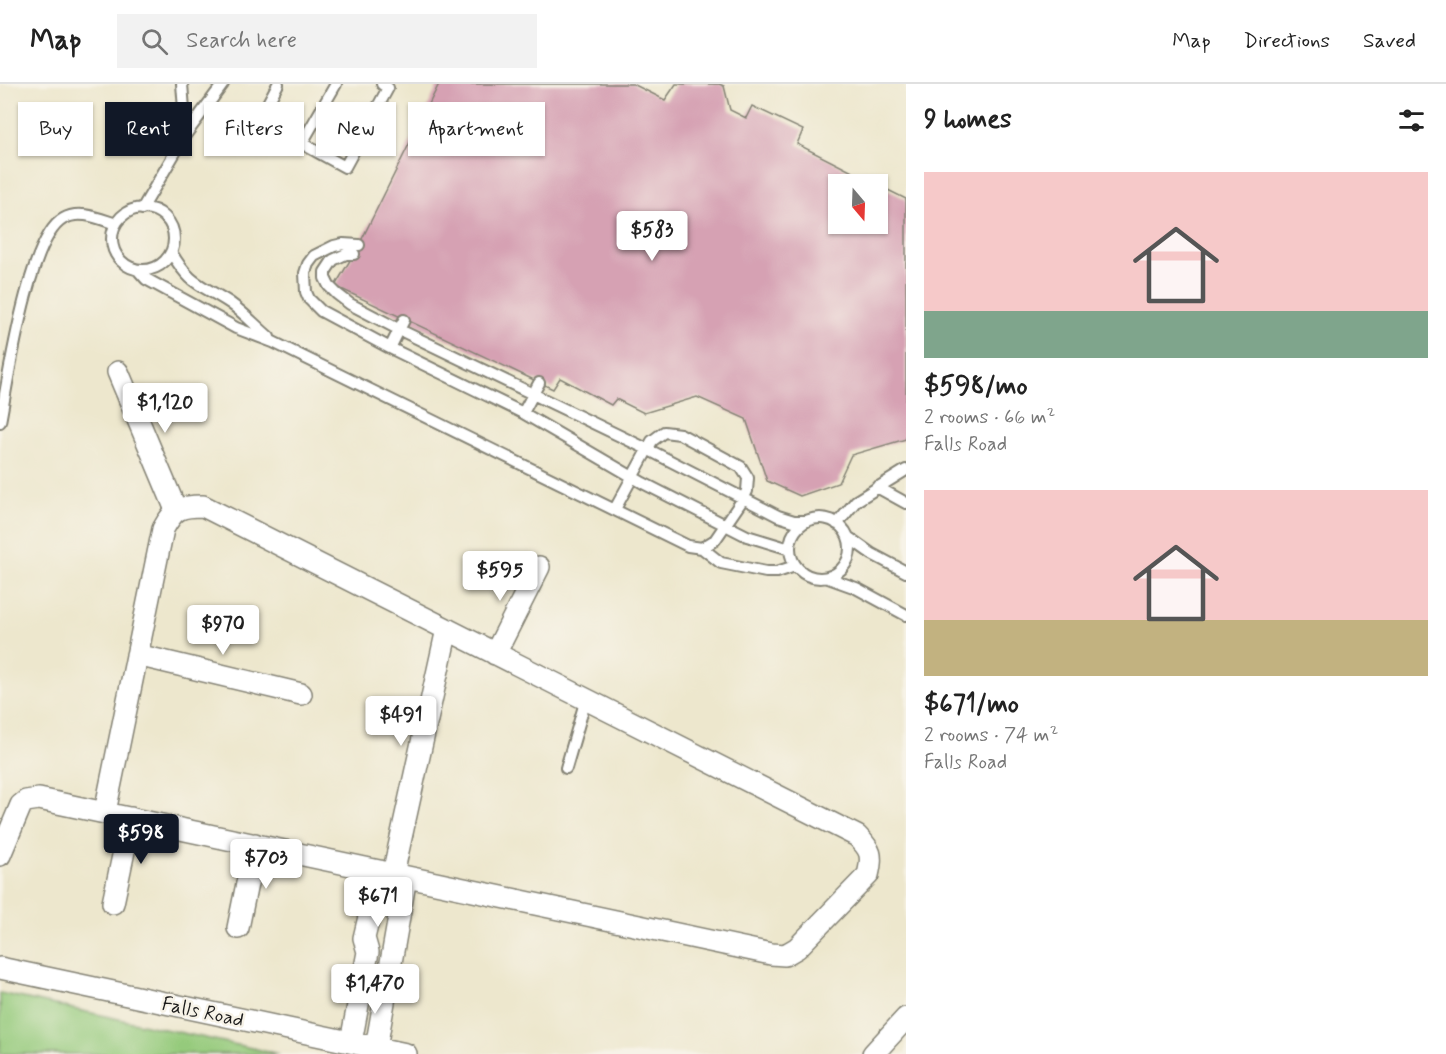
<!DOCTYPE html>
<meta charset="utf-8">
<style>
body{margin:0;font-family:Mynerve,sans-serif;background:#f2f2f2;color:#222;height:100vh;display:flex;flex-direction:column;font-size:22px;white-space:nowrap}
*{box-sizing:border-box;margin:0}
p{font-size:20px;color:#767676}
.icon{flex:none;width:33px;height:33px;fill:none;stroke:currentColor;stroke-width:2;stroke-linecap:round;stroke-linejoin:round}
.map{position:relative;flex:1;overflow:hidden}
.drawer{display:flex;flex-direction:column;background:#fff;width:540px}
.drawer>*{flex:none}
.guide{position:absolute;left:18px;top:18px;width:570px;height:54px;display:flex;gap:12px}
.needle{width:39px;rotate:161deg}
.tools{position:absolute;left:828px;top:90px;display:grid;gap:12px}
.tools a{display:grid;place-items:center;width:60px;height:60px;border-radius:0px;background:#fff;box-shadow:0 2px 4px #0004;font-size:30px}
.price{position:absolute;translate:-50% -51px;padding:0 14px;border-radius:6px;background:#fff;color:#222;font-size:20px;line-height:39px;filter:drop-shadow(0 2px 3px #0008)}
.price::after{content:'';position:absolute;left:50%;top:36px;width:18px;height:14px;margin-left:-9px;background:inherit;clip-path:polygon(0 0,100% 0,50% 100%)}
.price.active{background:#111827;color:#fff}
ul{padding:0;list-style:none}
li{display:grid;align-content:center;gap:12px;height:318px;padding:0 18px}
li span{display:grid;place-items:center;height:186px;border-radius:0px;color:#555}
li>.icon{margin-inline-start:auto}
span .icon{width:108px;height:108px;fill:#fffc;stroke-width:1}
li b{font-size:26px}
h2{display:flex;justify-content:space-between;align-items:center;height:72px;padding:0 18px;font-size:26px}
.pill{padding:0 21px;border-radius:0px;background:#fff;box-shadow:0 2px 4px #0004;font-size:21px;line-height:54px}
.pill.active{background:#111827;color:#fff}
header{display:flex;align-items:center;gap:36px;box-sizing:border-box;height:84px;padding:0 30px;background:#fff;border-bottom:2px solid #e0e0e0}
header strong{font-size:28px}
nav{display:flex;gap:33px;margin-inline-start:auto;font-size:21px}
.search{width:420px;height:54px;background:#f2f2f2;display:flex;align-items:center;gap:15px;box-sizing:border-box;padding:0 21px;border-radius:0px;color:#767676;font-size:22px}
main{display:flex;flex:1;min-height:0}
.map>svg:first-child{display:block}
.green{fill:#95ca7b;stroke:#58734c;stroke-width:1.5}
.building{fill:#d6a1b3}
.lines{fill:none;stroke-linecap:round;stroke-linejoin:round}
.lane-casing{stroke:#848274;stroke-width:14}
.street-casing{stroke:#848274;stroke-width:24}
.lane{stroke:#fff;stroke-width:10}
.street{stroke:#fff;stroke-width:21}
.labels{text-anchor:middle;stroke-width:5;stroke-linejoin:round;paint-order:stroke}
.street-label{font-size:20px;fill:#1c1c1c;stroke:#f7f3e8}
</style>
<header>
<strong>Map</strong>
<div class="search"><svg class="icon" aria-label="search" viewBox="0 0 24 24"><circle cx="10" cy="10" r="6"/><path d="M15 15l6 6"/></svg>Search here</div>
<nav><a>Map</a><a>Directions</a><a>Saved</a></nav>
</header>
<main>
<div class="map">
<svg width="906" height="970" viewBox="0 0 906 970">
<rect width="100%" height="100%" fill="#f7f3e8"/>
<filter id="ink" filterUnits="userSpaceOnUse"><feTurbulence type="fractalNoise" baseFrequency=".0167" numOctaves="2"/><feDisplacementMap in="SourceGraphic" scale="12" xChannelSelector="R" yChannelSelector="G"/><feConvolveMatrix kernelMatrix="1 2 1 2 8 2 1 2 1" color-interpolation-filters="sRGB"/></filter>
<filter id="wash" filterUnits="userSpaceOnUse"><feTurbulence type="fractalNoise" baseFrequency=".008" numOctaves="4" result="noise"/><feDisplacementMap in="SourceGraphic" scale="24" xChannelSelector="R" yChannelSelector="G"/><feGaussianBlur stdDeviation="1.35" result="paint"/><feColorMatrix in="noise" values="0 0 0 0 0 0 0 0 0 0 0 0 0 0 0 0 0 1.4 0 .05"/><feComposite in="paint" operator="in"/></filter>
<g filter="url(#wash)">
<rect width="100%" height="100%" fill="#ede7cd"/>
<path class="green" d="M0,909L279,970H0Z"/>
<g id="blocks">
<path class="building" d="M439,0H633L665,16L676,0H719L724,2L730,26L746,34L752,22L803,46L797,60L876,100H838V140H878V101L906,115V355L851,371L838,399L800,412L767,397L746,335L697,313L644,329L616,315L611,321L560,294L553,305L335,202L359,161Z"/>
</g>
</g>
<g filter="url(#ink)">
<use href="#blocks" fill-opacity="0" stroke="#848274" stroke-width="1.5"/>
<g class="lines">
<g class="lane-casing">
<path id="lane" d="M182,0L186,50
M278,0L259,36L345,83L388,4L382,0
M302,59L336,0
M112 155a31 31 0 1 1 62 0a31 31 0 1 1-62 0Z
M142,125L186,50L223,0
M359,161L343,160L334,162L314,172L308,180L305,189L306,208L309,215L321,227L390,264L523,329L643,399L747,452L790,465
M171,168C191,202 199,199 230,219C244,229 256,242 269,253
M354,170H346L333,176L325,188V194L329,202L337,210L350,220L400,246L647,365L778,432L794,437H806
M138,186L146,195L236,244L273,258L688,462L702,464L715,456L743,415L747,407L748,394L741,383L680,350L664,348L652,357L615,425
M390,264L404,236
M523,329L539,299
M0,338C8,297 28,155 63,135C80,125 100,135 116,140
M877,403L906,419
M790 464a30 30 0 1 1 60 0a30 30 0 1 1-60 0Z
M837,440L856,417L906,386
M848,453L872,470L906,488
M702,464L721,479L766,488H777L795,482
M828,494L856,504L906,531
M566,684L586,615"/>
</g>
<g class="street-casing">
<path id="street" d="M118,288L176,426
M495,570L539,483
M137,571L301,610
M0,771L21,721L26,717L39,715L771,870L785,871L797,864L868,791C873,771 871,766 857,752L203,422C179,422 174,425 163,445L105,728
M393,790L447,545
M113,819L131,734
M238,844L255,760
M0,884L406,970
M351,958L368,868L364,854L380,787
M376,964L406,793
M873,970L906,934"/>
</g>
<use href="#lane" class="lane"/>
<use href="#street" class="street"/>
</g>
</g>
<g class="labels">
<g class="street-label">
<text transform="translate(203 927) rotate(12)" y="7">Falls Road</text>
</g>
</g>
</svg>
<div class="tools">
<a><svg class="needle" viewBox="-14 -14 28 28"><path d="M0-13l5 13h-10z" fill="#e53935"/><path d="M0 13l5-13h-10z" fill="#767676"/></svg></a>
</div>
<b class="price" style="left:652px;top:178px">$583</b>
<b class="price" style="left:165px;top:350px">$1,120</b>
<b class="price" style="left:500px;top:518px">$595</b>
<b class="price" style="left:223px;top:572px">$970</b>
<b class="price" style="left:401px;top:663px">$491</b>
<b class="price active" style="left:141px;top:781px">$598</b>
<b class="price" style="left:266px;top:806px">$703</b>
<b class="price" style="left:378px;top:844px">$671</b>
<b class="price" style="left:375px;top:931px">$1,470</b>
<div class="guide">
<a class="pill">Buy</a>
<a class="pill active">Rent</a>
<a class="pill">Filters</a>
<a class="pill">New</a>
<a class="pill">Apartment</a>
</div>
</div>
<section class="drawer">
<h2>9 homes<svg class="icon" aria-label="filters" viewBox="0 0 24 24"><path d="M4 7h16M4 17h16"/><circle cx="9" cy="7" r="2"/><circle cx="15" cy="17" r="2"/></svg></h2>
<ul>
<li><span style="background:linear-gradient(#f6c9c9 75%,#7fa58c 0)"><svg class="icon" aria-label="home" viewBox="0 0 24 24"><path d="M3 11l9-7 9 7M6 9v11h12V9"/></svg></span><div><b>$598/mo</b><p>2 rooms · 66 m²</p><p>Falls Road</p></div></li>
<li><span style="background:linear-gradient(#f6c9c9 70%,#c2b280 0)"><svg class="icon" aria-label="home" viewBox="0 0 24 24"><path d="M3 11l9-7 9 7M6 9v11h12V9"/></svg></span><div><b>$671/mo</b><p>2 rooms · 74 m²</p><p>Falls Road</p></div></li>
</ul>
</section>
</main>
